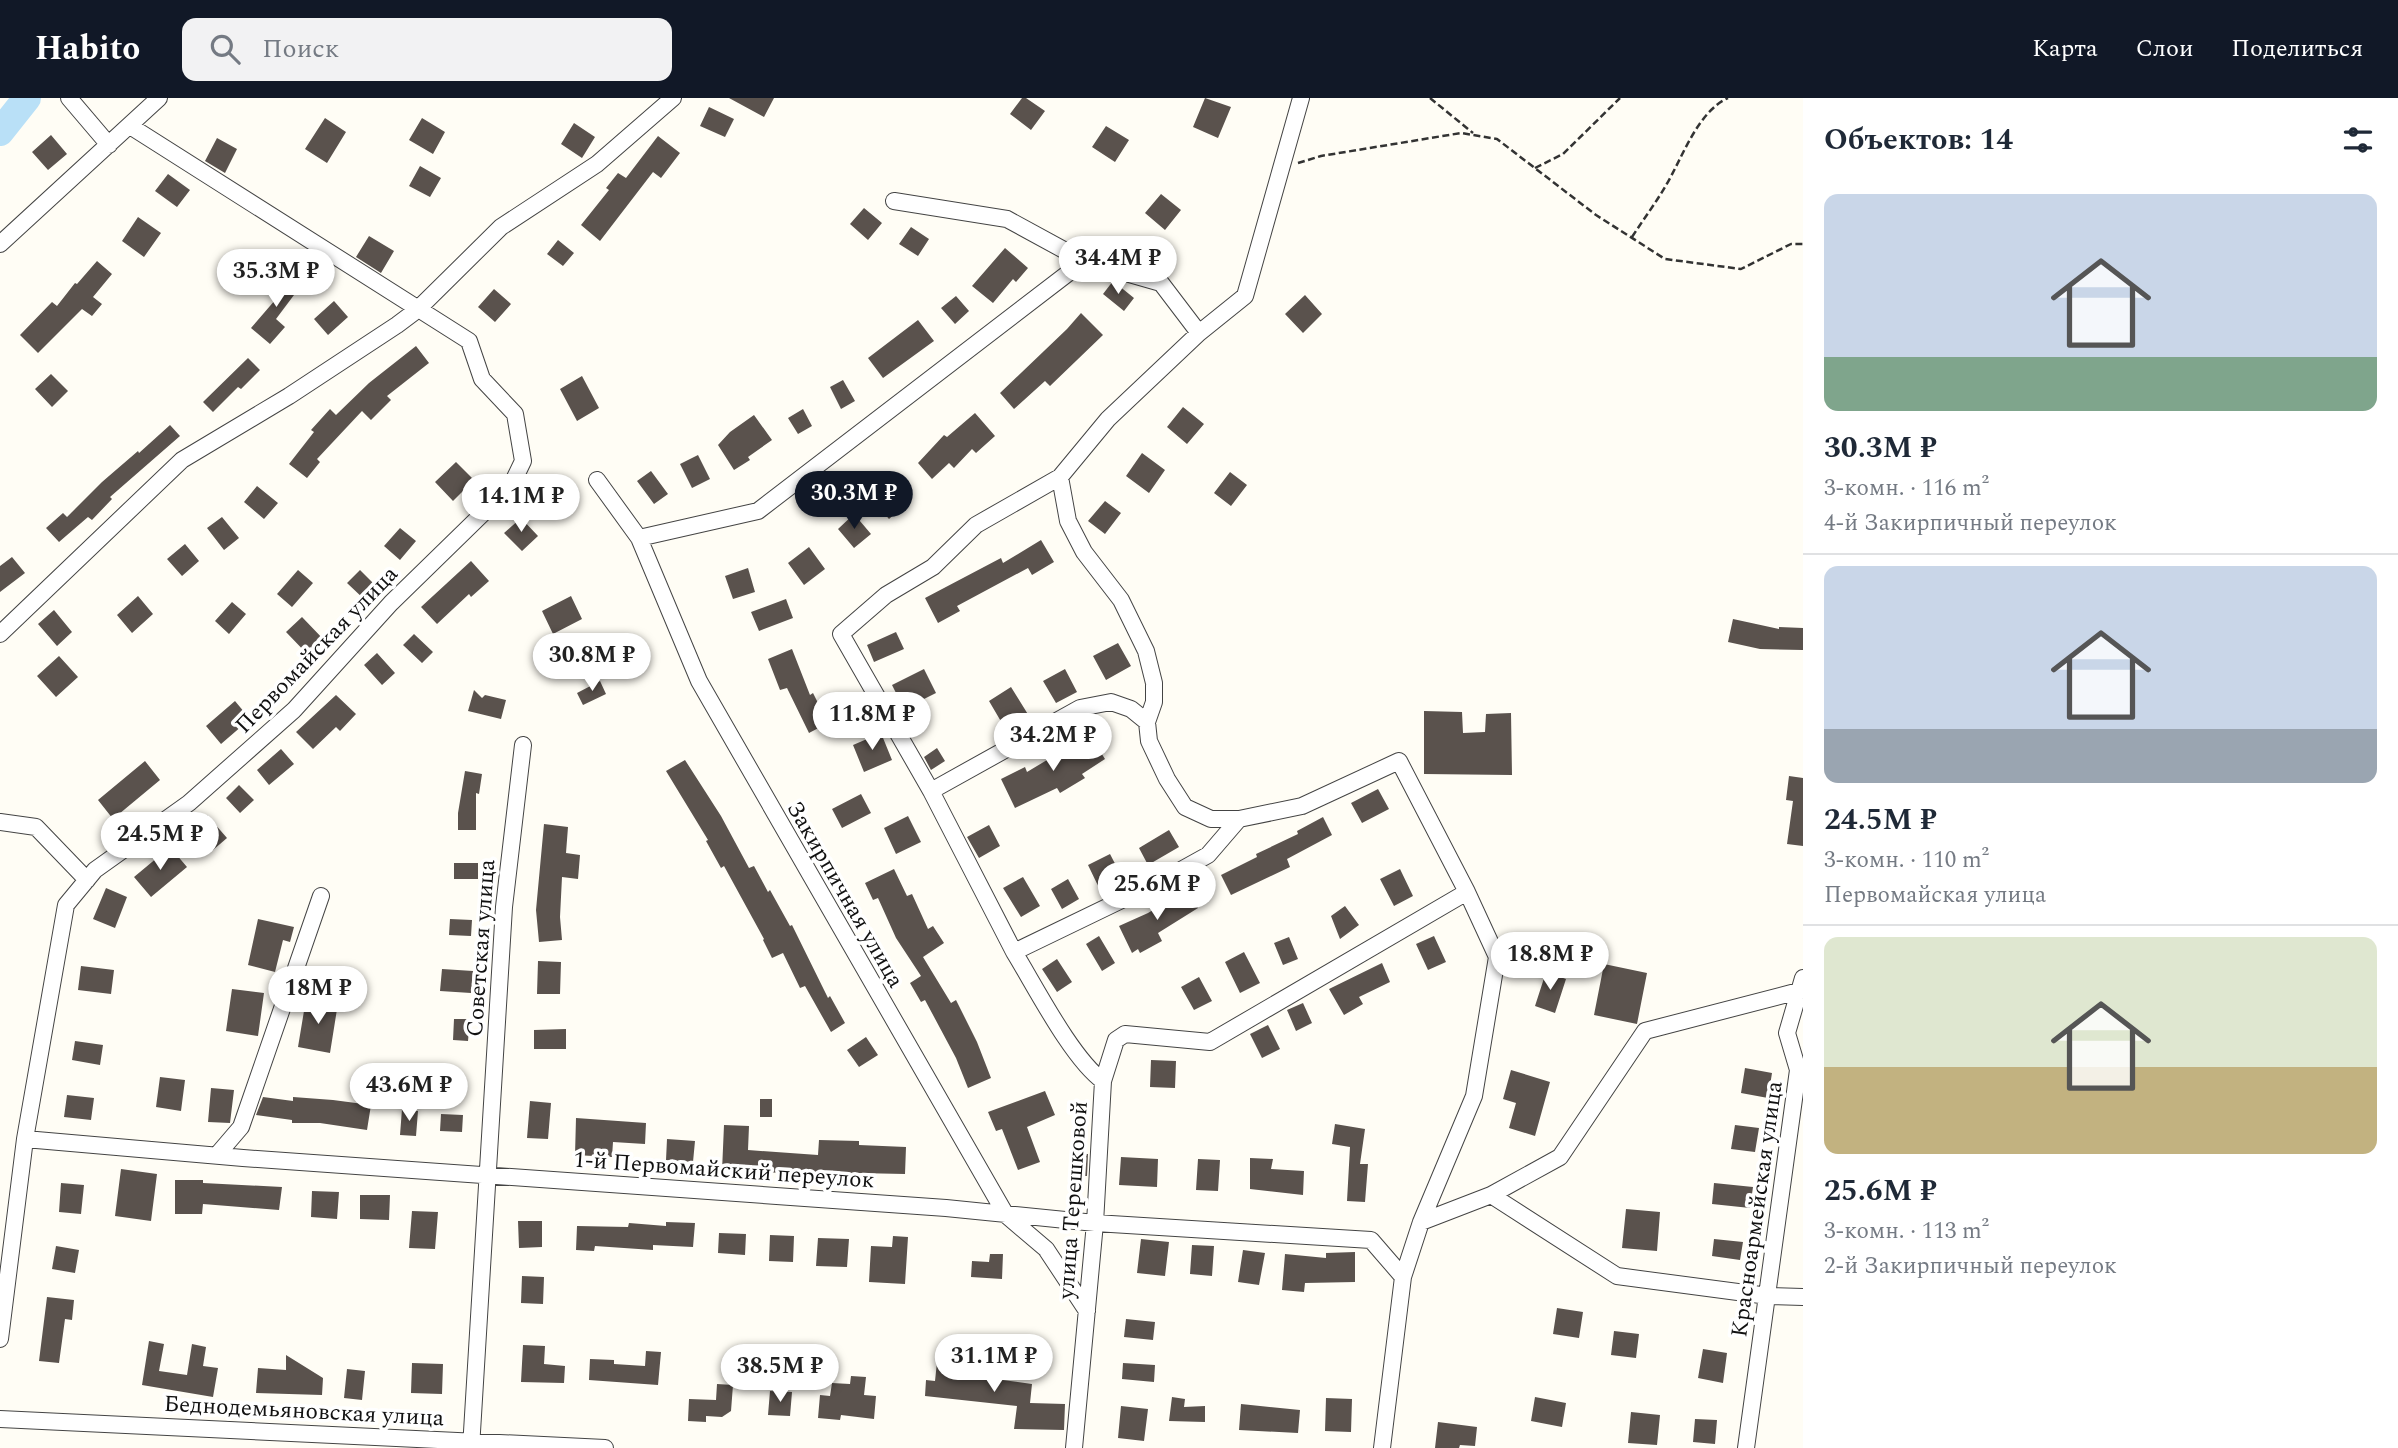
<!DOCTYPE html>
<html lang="ru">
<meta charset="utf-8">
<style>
body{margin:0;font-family:Spectral,serif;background:#f2f2f3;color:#1f2937;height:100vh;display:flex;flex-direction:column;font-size:26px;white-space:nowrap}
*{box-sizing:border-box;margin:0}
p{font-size:23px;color:#747a83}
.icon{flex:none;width:38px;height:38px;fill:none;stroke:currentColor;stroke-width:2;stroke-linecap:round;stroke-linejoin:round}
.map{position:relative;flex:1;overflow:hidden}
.side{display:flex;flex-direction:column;background:#fff;width:595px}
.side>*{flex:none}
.price{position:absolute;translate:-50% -60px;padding:0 16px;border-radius:24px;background:#fff;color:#222;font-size:23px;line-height:46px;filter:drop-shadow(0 2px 4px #0008)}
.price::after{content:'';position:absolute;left:50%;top:42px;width:21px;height:16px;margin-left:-10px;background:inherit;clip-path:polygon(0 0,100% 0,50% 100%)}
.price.on{background:#111827;color:#fff}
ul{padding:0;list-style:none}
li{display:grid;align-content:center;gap:14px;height:371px;padding:0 21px}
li+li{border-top:2px solid #e0e1e3}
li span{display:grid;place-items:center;height:217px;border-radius:14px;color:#555}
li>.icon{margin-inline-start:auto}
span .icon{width:126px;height:126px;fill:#fffc;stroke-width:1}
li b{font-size:30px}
h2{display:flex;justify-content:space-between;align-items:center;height:84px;padding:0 21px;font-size:30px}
header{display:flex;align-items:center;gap:42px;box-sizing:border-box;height:98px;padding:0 35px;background:#111827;color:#fff}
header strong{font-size:33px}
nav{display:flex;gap:38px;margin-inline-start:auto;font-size:24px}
.search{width:490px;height:63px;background:#f2f2f3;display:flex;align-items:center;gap:18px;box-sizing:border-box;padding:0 24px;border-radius:14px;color:#747a83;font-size:26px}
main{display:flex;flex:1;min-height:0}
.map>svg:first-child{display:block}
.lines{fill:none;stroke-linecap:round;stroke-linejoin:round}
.river{stroke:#b9e0f7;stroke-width:28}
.building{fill:#5a524d}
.street-casing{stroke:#444;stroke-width:18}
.path{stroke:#333;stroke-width:2.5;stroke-dasharray:7 3.5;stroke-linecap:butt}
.street{stroke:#fff;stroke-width:16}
.labels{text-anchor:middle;stroke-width:7;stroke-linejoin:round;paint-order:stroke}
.street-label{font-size:23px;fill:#111;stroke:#fff}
</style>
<header>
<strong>Habito</strong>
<div class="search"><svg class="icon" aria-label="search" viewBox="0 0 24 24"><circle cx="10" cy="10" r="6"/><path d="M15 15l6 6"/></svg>Поиск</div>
<nav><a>Карта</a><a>Слои</a><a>Поделиться</a></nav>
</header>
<main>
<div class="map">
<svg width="1803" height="1350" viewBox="0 0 1803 1350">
<rect width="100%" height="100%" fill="#fffdf5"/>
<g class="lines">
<path class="river" d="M0,34L27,0"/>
</g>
<path class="building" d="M729,0H774L764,19Z
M1022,0H1026L1045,13L1031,32L1010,16Z
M1205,0L1231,9L1218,40L1193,29Z
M709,9L734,21L725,39L700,28Z
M325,20L346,34L327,65L305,51Z
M422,20L445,34L433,56L409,42Z
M574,25L595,39L582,60L561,46Z
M1106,28L1129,42L1115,64L1092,49Z
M51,37L67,56L48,72L32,54Z
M658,38L680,55L661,80L653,74L600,143L581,127L609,92L606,90L618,75L626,80Z
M217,40L237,51L225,75L205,63Z
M420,68L441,80L430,99L409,88Z
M168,76L190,92L177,109L155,93Z
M1161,96L1181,112L1165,132L1145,115Z
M864,110L882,125L868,142L850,126Z
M138,119L161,135L144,159L122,143Z
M911,129L929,141L918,158L899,146Z
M369,138L394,153L381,175L356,159Z
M558,142L574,155L563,168L547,156Z
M1005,150L1028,170L1016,184L1013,181L993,205L972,188Z
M97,163L112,176L93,199L102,206L92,218L82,211L38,255L20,237L52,204L57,208L75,185L77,186Z
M281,175L300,189L276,221L285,229L270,246L251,230L276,201L267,195Z
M1113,183L1134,200L1124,213L1103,196Z
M494,191L511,206L495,224L478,209Z
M1305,197L1322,216L1303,235L1285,216Z
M956,198L969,213L955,226L941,210Z
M334,203L348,219L328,237L314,221Z
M1081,215L1103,237L1050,288L1045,283L1014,311L1000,295L1067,231Z
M918,222L934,243L883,280L868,260Z
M416,248L429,265L387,298L391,302L371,322L362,313L317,361L320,364L307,380L289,366L314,334L311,332L330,311L336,317L369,285Z
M248,260L260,272L241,291L238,289L213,314L203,304Z
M51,276L68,293L52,309L35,291Z
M582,278L599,310L577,323L560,291Z
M843,282L855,303L841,311L830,289Z
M1183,309L1204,326L1187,346L1167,329Z
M803,311L812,328L798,336L788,320Z
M975,315L995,338L976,355L972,351L954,370L949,365L932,381L918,365L944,337L947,339Z
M754,317L772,342L748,359L750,362L734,372L718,347L730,334Z
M170,327L180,338L110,399L112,401L92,422L88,419L59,444L46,430L63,415L67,419L102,384L138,353L139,355Z
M1142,355L1165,372L1149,395L1126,378Z
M698,357L710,381L692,390L680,366Z
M456,364L474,382L453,403L435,384Z
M651,373L668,396L654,406L637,383Z
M1230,374L1247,387L1231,408L1214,395Z
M887,387L905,407L889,421L871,400Z
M257,388L278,405L264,421L244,404Z
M1105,403L1121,415L1105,436L1088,423Z
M854,416L871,436L854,450L838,431Z
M222,419L239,440L224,452L207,430Z
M521,420L538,438L522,453L504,435Z
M400,430L416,443L400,462L384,448Z
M1041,442L1054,464L1032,477L1028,470L957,508L960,513L938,525L925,500L1001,460L1003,465Z
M185,446L199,463L182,478L167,461Z
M809,449L825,471L804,487L788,465Z
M12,459L25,475L0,494V468Z
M471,463L489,483L471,499L469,496L437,526L421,509Z
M748,470L755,494L733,501L725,478Z
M298,472L313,485L292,509L277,496Z
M360,472L377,489L365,502L347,485Z
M138,498L153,516L132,535L117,517Z
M571,498L582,521L553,536L542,513Z
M786,501L793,520L759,533L751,514Z
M232,504L246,516L229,536L215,523Z
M54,512L72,534L57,548L38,526Z
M302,519L326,544L310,559L286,534Z
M1733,521L1779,531V529L1803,530V552L1760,551L1728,544Z
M896,534L904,551L874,564L867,547Z
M414,536L433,554L422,565L403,547Z
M598,545L609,562L586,577L575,560Z
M1118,545L1131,568L1106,582L1093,558Z
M792,551L810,597L813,595L828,625L809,635L787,590L780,592L768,561Z
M377,555L395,575L382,587L364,567Z
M59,558L78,579L56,599L37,578Z
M924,571L936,595L904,611L892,587Z
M1065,571L1077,594L1056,605L1043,583Z
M600,583L606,596L583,607L577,595Z
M1011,589L1029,618L1006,632L989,603Z
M474,592L482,600L485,597L506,602L501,621L468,613Z
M336,597L356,616L340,633L336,629L313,651L296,634Z
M235,603L250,621L221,646L206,628Z
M1424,613L1462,614L1463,635L1485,634L1486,616L1511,615L1512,677L1424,676Z
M881,635L892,662L864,674L853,647Z
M1091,639L1105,661L1082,676L1085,680L1060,695L1057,690L1015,710L1001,681L1025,669L1027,674L1067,650L1069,653Z
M937,650L945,663L931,672L924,659Z
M281,651L294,666L269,687L257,672Z
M685,662L721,718L749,770L754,768L768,794L770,792L790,828L792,827L828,900L830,898L845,925L831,934L805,888L800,890L783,855L772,860L763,842L764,841L724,768L721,770L706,743L708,742L666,673Z
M145,663L160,682L113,721L98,702Z
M465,673L482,676L479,696L476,695V732H458V715Z
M1789,678L1803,680V748L1787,746L1793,703L1786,702Z
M239,687L254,702L240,715L226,700Z
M1378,691L1389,711L1362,725L1351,705Z
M861,696L871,715L842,730L832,711Z
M207,717L227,740L213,752L193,729Z
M908,718L921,744L896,756L884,730Z
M1323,719L1332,737L1287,761L1290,769L1231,797L1221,777L1257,759L1256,756L1298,736L1297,733Z
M544,726L568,729L566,755L580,757L578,781L562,779L560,819L562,842L539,844L536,812Z
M989,727L1000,748L979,760L967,739Z
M1169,732L1179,749L1148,767L1139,750Z
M170,749L187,769L151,799L134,779Z
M1110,756L1124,783L1101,794L1088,767Z
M454,765H478V781H454Z
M894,771L907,798L912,796L928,831L933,828L944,845L923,859L951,905L956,902L977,944L991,980L968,990L956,960L925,902L921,904L910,885L921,878L896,840L878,800L873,802L865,785Z
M1400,771L1413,798L1394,808L1380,781Z
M1023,779L1040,808L1021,819L1003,790Z
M1068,781L1079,801L1062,811L1051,791Z
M106,790L127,799L115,830L93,821Z
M1187,791L1198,810L1158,835L1162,843L1140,855L1138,851L1132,855L1119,828L1148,815Z
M1345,808L1359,827L1340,841L1331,818Z
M258,821L294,829L290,844L283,842L275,874L248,867Z
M450,821L472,822L471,838L449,837Z
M1099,838L1115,865L1102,873L1086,846Z
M1434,838L1446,864L1428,872L1416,846Z
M1289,839L1298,861L1283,867L1274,845Z
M1244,854L1260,885L1240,895L1225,864Z
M1057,861L1072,884L1057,894L1042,871Z
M538,863L561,864L560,896H537Z
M1382,865L1390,884L1359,899L1363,906L1344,917L1329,891Z
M1604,866L1647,875L1637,926L1594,917Z
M81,868L114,872L111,896L78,892Z
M442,871L473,873L471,895L440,893Z
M1546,874L1566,881L1555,915L1535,908Z
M1199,879L1212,903L1194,912L1181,889Z
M232,891L264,895L258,938L226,933Z
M306,901L338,905L330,955L298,949Z
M1303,905L1312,925L1296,933L1287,912Z
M454,921H470L468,943L453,942Z
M1268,927L1280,951L1262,960L1250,936Z
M566,931V951H534V932Z
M866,939L878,957L859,969L847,952Z
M75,943L103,947L100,967L72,962Z
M1151,962L1176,963L1175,990L1150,989Z
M1745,970L1772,975L1768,1000L1741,995Z
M1511,972L1550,984L1535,1038L1509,1030L1516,1005L1503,1001Z
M160,979L185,982L181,1013L156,1009Z
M211,990L234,992L230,1025L208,1024Z
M1045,993L1055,1017L1027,1029L1040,1064L1018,1072L1002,1031L996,1033L988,1014Z
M67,997L94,1000L91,1022L64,1019Z
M263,999L293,1003V999L333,1002L371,1007L367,1032L320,1025H292V1022L256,1017Z
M760,1001H772V1019H760Z
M530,1003L551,1005L548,1041L527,1040Z
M402,1011L418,1013L416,1038L400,1037Z
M441,1016L463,1017L462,1034L440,1033Z
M576,1020L646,1025L645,1046L613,1044L612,1059L575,1057Z
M1335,1026L1365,1031L1360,1066H1368L1365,1104L1347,1103L1350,1049L1332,1046Z
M724,1027L749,1028L748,1052L818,1057L819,1042L859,1043V1047L906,1049L905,1076L857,1075V1077L722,1073Z
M1735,1027L1759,1030L1755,1054L1731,1051Z
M667,1041L695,1043L693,1064L666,1062Z
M1071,1055L1088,1056L1087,1078H1071Z
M1121,1059L1158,1061L1157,1089L1119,1087Z
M1250,1060L1273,1061L1271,1071L1304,1073L1303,1097L1250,1091Z
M1198,1061L1220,1062L1218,1093L1196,1092Z
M121,1071L157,1076L151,1123L115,1118Z
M175,1082H203V1085L282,1089L279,1112L203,1106L202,1116H175Z
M61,1085L84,1087L81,1116L59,1114Z
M1714,1085L1753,1089L1750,1110L1712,1106Z
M312,1093L339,1094L337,1121L311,1119Z
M360,1097H390L389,1122L360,1121Z
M1626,1111L1660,1114L1657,1153L1622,1150Z
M412,1113L438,1114L435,1151L409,1150Z
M518,1123H542V1149L519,1150Z
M666,1124L695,1125L693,1149L653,1147V1152L595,1148L594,1153L576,1152L577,1128L628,1129L629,1125L666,1128Z
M719,1135L746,1136L745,1157L718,1155Z
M770,1137L794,1138L793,1164L769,1163Z
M893,1138L908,1139L905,1186L869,1184L871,1148L892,1149Z
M818,1140L849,1141L847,1169L816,1168Z
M1141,1141L1169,1144L1165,1178L1137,1175Z
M1714,1141L1743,1144L1740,1162L1712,1158Z
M1192,1147L1214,1148L1212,1178L1190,1176Z
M56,1148L79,1152L75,1175L52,1171Z
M1243,1152L1265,1155L1259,1187L1238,1184Z
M1355,1154V1184L1305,1185L1304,1194L1282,1192L1285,1156L1326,1160V1155Z
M990,1156H1003L1002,1181L971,1179L972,1163L989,1164Z
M522,1178L544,1179L543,1206L521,1205Z
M47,1199L74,1202L72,1222L65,1221L59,1265L39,1263Z
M1557,1210L1583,1214L1579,1240L1553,1236Z
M1126,1221L1155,1224L1153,1242L1124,1239Z
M1614,1233L1639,1236L1636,1260L1611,1257Z
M149,1243L164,1246L159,1273L187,1277L192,1246L206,1249L203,1268L218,1270L213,1299L142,1287Z
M523,1247L545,1248L544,1266L565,1268L564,1285L521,1284Z
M1703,1251L1727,1255L1723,1285L1698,1280Z
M646,1253L661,1254L658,1287L589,1282L590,1261L614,1262V1266L645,1268Z
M286,1257L323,1280L322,1297L256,1295L258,1270L286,1272Z
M947,1260L963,1261V1267L996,1270L995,1281L1032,1286L1030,1305L1065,1306L1064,1332L1014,1331L1017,1308L925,1298L926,1282L935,1283L937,1264L946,1266Z
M412,1265L443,1266L442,1296L411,1295Z
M1123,1265L1155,1267L1154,1284L1122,1281Z
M347,1271L365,1273L362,1302L344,1300Z
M851,1278L866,1279L864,1297L876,1298L874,1321L841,1317L840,1322L818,1320L820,1297L830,1298L832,1285L850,1286Z
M717,1286L733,1287L731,1313L722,1319L706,1318V1324L688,1323L689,1301L716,1302Z
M770,1293L792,1294L790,1318L768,1317Z
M1172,1299L1185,1301L1184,1309L1205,1308V1324L1169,1323Z
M1535,1299L1566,1305L1562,1329L1531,1323Z
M1326,1300L1352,1301L1351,1334L1325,1333Z
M1241,1306L1300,1312L1298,1335L1239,1332Z
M1121,1308L1148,1311L1144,1343L1118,1340Z
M1631,1314L1660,1317L1657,1347L1628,1345Z
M1695,1321L1717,1322L1715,1346L1693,1344Z
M1438,1324L1477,1329L1475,1348L1460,1347L1459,1350H1435Z"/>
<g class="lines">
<g class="street-casing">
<path id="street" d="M69,0L109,47
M894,103L1007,121L1084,163L1161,185L1199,235L1245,198L1301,0
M0,146L159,0
M1060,379L1068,423L1084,454L1121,502L1146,553L1154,585V604L1147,624L1149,643L1167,681L1185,709L1211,721H1239L1302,708L1399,663L1467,794L1497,859L1474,998L1421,1124L1403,1179L1382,1350
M597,382L639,440L699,583L1006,1117L1046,1151L1087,1213
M639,440L758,413L1084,163
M0,536L182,362L289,298L397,227L417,212L501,129L597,66L673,0
M931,693L1080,610L1111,604L1131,611L1147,624
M0,724L36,729L87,782
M1014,854L931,693L841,536L886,497L933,469L976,427L1060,379L1108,321L1199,235
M1103,983C1072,961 1035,888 1014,854L1163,782L1208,757L1239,721
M25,1041L243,1060L946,1110L1095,1125L1371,1142L1403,1179
M217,1057L241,1029L321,798
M1491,1097L1560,1059L1645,933L1799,893
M1421,1124L1491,1097L1617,1178L1768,1198L1803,1199
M0,1241L25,1041L66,807L95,772L189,705L294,612L391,505L511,388L523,363L515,316L482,281L469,243L130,28
M0,1321L605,1350
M471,1350L504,809L523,647
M1074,1350L1095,1125L1103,983L1116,942L1125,936L1210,944L1467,794
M1746,1350L1798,972L1787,935L1803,880"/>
</g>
<path class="path" d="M1430,0L1473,35
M1298,65L1321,58L1461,35L1497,41L1596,117L1665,161L1741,171L1791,146H1803
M1535,70L1563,56L1620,0
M1632,139C1643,122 1655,106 1665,89C1682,61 1697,14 1728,0"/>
<use href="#street" class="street"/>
</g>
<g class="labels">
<g class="street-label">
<text transform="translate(316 551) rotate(-46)" y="8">Первомайская улица</text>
<text transform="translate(846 796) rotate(60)" y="8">Закирпичная улица</text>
<text transform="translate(480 850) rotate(-86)" y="8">Советская улица</text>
<text transform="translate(724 1071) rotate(4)" y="8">1-й Первомайский переулок</text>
<text transform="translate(1072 1102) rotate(-86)" y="8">улица Терешковой</text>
<text transform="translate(1756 1111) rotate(-82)" y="8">Красноармейская улица</text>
<text transform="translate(304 1312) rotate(3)" y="8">Беднодемьяновская улица</text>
</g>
</g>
</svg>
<b class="price" style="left:1118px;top:198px">34.4M ₽</b>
<b class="price" style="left:276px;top:211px">35.3M ₽</b>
<b class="price on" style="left:854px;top:433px">30.3M ₽</b>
<b class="price" style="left:521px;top:436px">14.1M ₽</b>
<b class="price" style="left:592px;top:595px">30.8M ₽</b>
<b class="price" style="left:872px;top:654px">11.8M ₽</b>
<b class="price" style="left:1053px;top:675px">34.2M ₽</b>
<b class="price" style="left:160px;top:774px">24.5M ₽</b>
<b class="price" style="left:1157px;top:824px">25.6M ₽</b>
<b class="price" style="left:1550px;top:894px">18.8M ₽</b>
<b class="price" style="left:318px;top:928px">18M ₽</b>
<b class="price" style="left:409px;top:1025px">43.6M ₽</b>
<b class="price" style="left:994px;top:1296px">31.1M ₽</b>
<b class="price" style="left:780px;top:1306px">38.5M ₽</b>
</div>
<section class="side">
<h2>Объектов: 14<svg class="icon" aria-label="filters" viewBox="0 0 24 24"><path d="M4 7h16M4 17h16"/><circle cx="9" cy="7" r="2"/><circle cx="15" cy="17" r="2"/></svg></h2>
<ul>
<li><span style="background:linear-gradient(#c9d6e8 75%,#7fa58c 0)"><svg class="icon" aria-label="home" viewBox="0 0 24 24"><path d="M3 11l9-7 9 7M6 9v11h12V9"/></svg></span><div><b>30.3M ₽</b><p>3-комн. · 116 m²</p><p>4-й Закирпичный переулок</p></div></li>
<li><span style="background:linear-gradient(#c9d6e8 75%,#9aa5b1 0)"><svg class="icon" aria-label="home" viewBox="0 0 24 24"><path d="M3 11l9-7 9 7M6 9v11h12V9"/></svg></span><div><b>24.5M ₽</b><p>3-комн. · 110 m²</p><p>Первомайская улица</p></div></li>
<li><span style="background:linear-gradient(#dfe7d0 60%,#c2b280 0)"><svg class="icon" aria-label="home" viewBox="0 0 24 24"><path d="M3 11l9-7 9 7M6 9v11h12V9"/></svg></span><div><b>25.6M ₽</b><p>3-комн. · 113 m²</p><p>2-й Закирпичный переулок</p></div></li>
</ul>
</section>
</main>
